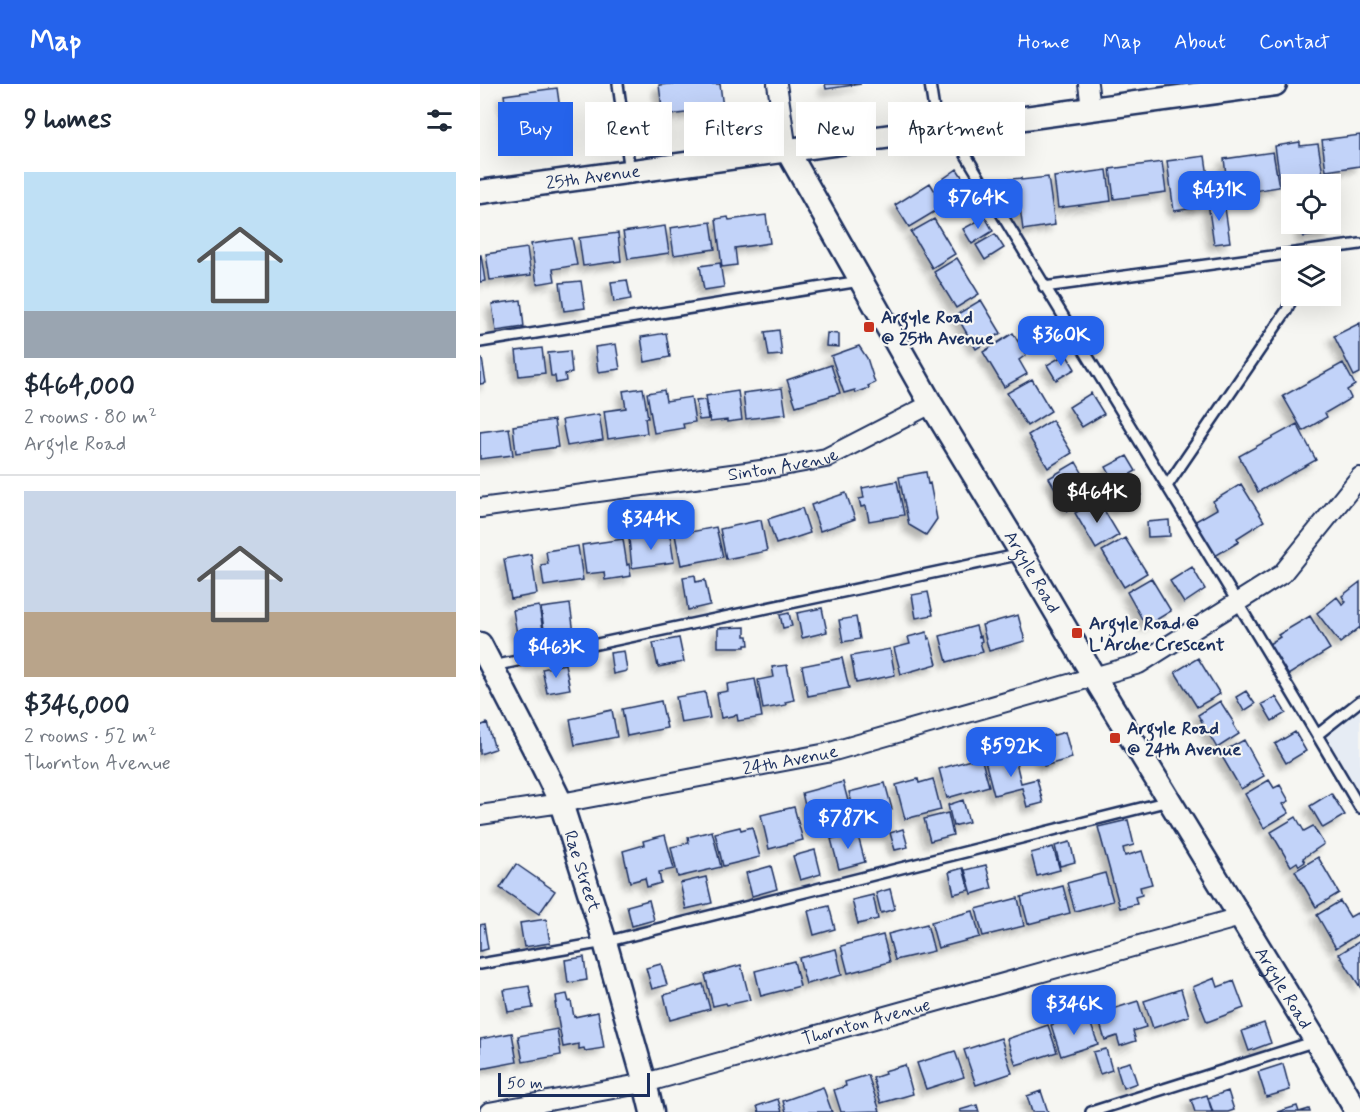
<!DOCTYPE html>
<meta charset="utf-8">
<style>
body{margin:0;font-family:Mynerve,sans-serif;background:#f6f6f7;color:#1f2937;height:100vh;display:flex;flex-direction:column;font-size:22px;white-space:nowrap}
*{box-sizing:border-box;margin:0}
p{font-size:20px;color:#747a83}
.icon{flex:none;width:33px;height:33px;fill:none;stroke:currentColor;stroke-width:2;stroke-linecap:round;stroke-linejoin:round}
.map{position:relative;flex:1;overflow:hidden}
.side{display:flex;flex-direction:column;background:#fff;width:480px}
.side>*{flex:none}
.guide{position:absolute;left:18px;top:18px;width:570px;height:54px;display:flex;gap:12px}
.buttons{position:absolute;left:801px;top:90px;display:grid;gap:12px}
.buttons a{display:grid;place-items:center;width:60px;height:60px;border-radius:0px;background:#fff;box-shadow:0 6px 24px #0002;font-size:30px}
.scale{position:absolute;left:18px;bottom:15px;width:152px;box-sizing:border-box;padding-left:6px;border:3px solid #1b2f5e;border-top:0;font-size:16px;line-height:21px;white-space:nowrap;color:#1b2f5e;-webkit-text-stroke:4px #f6f6f2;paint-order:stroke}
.price{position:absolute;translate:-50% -51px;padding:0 14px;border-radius:12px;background:#2563eb;color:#fff;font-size:20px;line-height:39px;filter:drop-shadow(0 2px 3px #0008)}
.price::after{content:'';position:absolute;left:50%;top:36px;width:18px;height:14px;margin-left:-9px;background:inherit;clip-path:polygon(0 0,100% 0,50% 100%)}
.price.on{background:#222;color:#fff}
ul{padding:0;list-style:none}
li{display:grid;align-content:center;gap:12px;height:318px;padding:0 24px}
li+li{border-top:2px solid #e0e1e3}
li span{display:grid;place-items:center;height:186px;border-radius:0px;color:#555}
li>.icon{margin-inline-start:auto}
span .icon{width:108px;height:108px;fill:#fffc;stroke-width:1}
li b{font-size:26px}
h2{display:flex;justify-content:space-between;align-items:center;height:72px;padding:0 24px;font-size:26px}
.chip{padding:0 21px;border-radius:0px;background:#fff;box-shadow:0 6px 24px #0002;font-size:21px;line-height:54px}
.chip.on{background:#2563eb;color:#fff}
header{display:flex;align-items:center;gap:36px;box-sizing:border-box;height:84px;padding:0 30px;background:#2563eb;color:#fff}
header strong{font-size:28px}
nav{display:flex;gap:33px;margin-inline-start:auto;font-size:21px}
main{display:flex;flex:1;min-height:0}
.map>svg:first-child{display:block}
.built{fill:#e6ecf4}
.building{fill:#c2d3f9;stroke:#1b2f5e;stroke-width:1.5;filter:url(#shadow)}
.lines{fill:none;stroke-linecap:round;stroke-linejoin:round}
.service-casing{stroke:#1b2f5e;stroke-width:14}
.minor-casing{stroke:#1b2f5e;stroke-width:22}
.tertiary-casing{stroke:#1b2f5e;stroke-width:27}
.service{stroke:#f6f6f2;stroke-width:9}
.minor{stroke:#f6f6f2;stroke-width:18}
.tertiary{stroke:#f6f6f2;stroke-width:22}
.poi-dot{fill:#c8321e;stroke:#f6f6f2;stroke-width:2}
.labels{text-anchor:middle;stroke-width:4.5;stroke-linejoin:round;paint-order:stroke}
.street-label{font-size:18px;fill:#1b2f5e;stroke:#f6f6f2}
.poi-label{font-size:18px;font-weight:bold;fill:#1b2f5e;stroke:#f6f6f2;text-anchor:start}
</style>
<header>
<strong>Map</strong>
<nav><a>Home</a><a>Map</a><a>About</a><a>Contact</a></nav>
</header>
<main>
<section class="side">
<h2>9 homes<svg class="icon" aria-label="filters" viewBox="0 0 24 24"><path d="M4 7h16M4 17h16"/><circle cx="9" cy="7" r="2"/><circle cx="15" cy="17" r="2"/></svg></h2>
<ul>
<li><span style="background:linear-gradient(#bfe0f5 75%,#9aa5b1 0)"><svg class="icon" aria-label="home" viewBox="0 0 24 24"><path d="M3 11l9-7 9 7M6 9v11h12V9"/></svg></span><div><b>$464,000</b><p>2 rooms · 80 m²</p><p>Argyle Road</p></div></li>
<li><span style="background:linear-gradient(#c9d6e8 65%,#b9a48a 0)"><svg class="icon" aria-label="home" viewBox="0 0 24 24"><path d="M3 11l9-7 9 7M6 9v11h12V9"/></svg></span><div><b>$346,000</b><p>2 rooms · 52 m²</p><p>Thornton Avenue</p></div></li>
</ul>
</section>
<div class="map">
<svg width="880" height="1028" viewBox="0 0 880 1028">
<defs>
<filter id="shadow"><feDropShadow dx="-5.5" dy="5.5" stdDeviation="3" flood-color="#0004"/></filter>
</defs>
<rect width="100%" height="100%" fill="#f6f6f2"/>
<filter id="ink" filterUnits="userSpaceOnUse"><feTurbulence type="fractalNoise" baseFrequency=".0167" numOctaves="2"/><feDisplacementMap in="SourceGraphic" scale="12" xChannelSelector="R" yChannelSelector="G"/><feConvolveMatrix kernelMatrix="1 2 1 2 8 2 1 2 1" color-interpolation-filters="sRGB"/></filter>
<g filter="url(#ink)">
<path class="built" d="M880,626V710L846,652Z"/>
<path class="building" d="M189,0H240L243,24L183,32L179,1Z
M345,0H381L346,5Z
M77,4L83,46L30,54L24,11Z
M880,51V82L846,87L842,56Z
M820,58V62L838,60L843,90L800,96L795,62Z
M793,68L799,103L761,109L759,96L747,98L744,75Z
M725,72L729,99L719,100L722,123L694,127L687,77Z
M682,78L686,108L634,115L630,85Z
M477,85L490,105L476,114L463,95Z
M627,86L631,117L578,124L574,93Z
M568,93L575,141L543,146L540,123L527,124L523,96L541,94V96Z
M450,99L464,122L429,143L415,121Z
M744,117L750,158L734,160L728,119Z
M286,131L290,159L255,164L257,181L242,183L236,135L248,133L249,136Z
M505,133L513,147L492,160L483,145Z
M454,135L475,170L452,184L431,148Z
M231,138L235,165L194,171L190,144Z
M821,140H850L851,149L823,153Z
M185,142L189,169L148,175L143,148Z
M138,149L141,177L103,182L99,154Z
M515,150L524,164L505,176L496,161Z
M92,154L97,181L73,185L75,197L57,200L51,160Z
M47,164L51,191L10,196L6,170Z
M0,171H1L5,197L0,198Z
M477,174L499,210L476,224L454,188Z
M240,179L244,203L224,206L220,182Z
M147,196L151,215L134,218L131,198Z
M101,197L105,224L84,227L80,199Z
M41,216L44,243L16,247L12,220Z
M501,216L521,249L496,265L476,231Z
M880,239V289L874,292L854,252Z
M299,246L302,271L289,272L285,248Z
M186,249L190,273L165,278L161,253Z
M347,249L359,250V263L346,262Z
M533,249L540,261L543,262L545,266L546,271L539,276L547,290L524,303L503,268Z
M136,260L140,285L118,288L115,263Z
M379,262L387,274L395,299L388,302L389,304L376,309L375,306L364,309L351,272Z
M62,264L65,289L39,292L36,267Z
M90,267L92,289L85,290L86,297L76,299L75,292H71L68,269Z
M586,270L595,285L576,296L567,281Z
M2,275L6,299L0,300V276Z
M863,279L875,301L867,306L871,314L845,329L847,333L823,347L803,312Z
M351,281L360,309L316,322L307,296Z
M552,295L571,327L547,342L527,309Z
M163,304L168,334H165L167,349L128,355L124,327L146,324L143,307Z
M302,304L306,330L266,335L263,309Z
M184,306L186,317L211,313L215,338L203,340L204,344L174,349L167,309Z
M258,307L262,336L247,338V336L230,338L226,312Z
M611,309L624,330L602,343L589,323Z
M225,316L228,335L219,336L216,317Z
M119,330L123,356L87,362L82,336Z
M74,336L78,363L36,369L33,342Z
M572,336L592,369L568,384L548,351Z
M817,340L836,376L778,408L759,372Z
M29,344L33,371L0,375V348Z
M647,372L656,387L635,399L626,383Z
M596,378L615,411L588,427L569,394Z
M446,388L448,400L450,399L457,435L446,451L429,441L419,393Z
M651,393L661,411L637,425L627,408Z
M417,397L424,431L389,437L386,422L381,423L379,415L384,414L382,404Z
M761,400L784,437L757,454L759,458L735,472L714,438L737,425L733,417Z
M366,409L375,435L340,447L331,421Z
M618,416L639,451L616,465L595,429Z
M322,424L330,449L296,460L288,435Z
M281,436L287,467L246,475L240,445Z
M689,436L690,452L668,453L667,438Z
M236,443L243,473L201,481L195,451Z
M190,452L194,478L152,484L149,455Z
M645,454L667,489L644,503L622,467Z
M143,455L147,481L149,480L151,492L125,496L124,488L106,490L102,461Z
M98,462L103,496L64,502L61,481L68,480L66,467Z
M51,470L57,510L31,515L24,475Z
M712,483L725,505L704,519L690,497Z
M215,491L216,498L225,496L230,521L208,526L203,493Z
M671,494L691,527L666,542L647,508Z
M880,498V545L879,544L860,559L837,529L857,513L863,521L866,518L862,512Z
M448,508L453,531L436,534L432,511Z
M90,520L94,549L65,553L61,524Z
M59,522L63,546L37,550L33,526Z
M342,524L347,548L322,554L317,529Z
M309,529L312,542L303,544L300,531Z
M538,531L545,557L509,567L502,541Z
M830,532L850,565L808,591L789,560L800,553L798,551Z
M376,533L380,555L363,558L359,536Z
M496,542L499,553L501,552L502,557L500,558L503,568L467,578L460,552Z
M265,543V552H268L269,561H265V563H238V544Z
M447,548L448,555L450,554L457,580L421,590L414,564L430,560L428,553Z
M199,554L204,578L178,583L173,559Z
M410,565L415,591L376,599L371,572Z
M144,567L147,587L133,590L130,569Z
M362,574L369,604L328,612L322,582Z
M718,574L740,610L717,623L695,588Z
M85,580L90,605L67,609L62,585Z
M307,581L314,616L305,618L306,621L283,625L278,596L294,593L292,583Z
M275,595L282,633L258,637L257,631L241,634L237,609L248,607L247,600Z
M766,607L775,620L764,627L756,613Z
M225,608L230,634L201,639L196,613Z
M796,613L806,629L792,637L782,620Z
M181,617L187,644L147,652L142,625Z
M740,617L754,639L753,640L759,650L737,664L718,631Z
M132,626L137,653L95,661L90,635Z
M7,639L15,665L0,670V642Z
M585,648L592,674L564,682L557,656Z
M815,648L826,667L806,679L795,660Z
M764,656L784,692L761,705L740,669Z
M533,666L541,699L557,695L563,719L547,723L542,704L514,711L504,673Z
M501,673L509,702L467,714L459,685Z
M438,695L439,699L453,695L461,726L425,735L416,701Z
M789,696L794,704L800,701L809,717L803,720L809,729L784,744L765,710Z
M363,698L373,736L331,746L322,709Z
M405,699L412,725L376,734L369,708Z
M851,709L865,731L843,744L830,722Z
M483,716L489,738L473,742L468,721Z
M314,723L323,756L289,765L281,731Z
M468,729L473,751L450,757L444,735Z
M816,733L824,747L833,742L844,760L823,774L825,778L819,782L817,778L811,782L791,748Z
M648,736L654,761L643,764L645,772L662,767L672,800L660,803L662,811L655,813L657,820L640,824L618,743Z
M260,743L261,746L272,743L280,773L243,782L235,749Z
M423,745L428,763L415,766L410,749Z
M232,747L241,783L198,793L191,763L209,759L208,753Z
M377,748L385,778L359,785L351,755Z
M185,751L194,785L179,788L181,799L167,803L165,794L150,798L143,767L164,761L163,757Z
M590,758L595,778L580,782L575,762Z
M573,763L580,786L557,792L551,769Z
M335,766L341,790L320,796L313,772Z
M838,773L859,809L836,823L815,787Z
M36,780L75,807L59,830L20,804Z
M506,781L512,804L492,810L485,786Z
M291,782L297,805L272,812L266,789Z
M483,784L489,806L474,810L469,788Z
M625,789L633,817L595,827L587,799Z
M226,793L232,819L206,825L200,799Z
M583,802L590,829L548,840L541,813Z
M410,805L415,825L401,829L396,809Z
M393,811L398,835L378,840L372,816Z
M538,814L544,842L503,852L496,825Z
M169,816L174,836L152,842L147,822Z
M860,817L870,833L877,829L880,834V849L856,864L837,831Z
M349,822L355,845L334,851L328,827Z
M493,827L500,853L458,864L451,838Z
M66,835L70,859L44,863L40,839Z
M4,840L8,865L0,867V841Z
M447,840L454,867L415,876L408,850Z
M403,851L410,878L368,889L361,862Z
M880,857V903L859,870Z
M356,865L362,891L326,900L319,874Z
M104,873L107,896L88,899L85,876Z
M314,877L320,902L281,912L275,887Z
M181,880L187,901L172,905L166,884Z
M261,881L270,916L247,921L246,919L233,922L225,891Z
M735,894L738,903L754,897L764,924L727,938L713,903Z
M223,900L230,925L190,936L184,911Z
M49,902L53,924L28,928L24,906Z
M701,905L709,932L673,944L664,917Z
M87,910L89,918L91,917L94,933L118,928L124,964L105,967L104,964L99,965V960L83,963L75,919H77L76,912Z
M658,917L666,943L653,947L656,957L640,962L637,952L625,956L617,930Z
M593,934L595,939L609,935L618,960L581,972L571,941Z
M784,939L791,959L769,967L762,947Z
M568,941L577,968L536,981L527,955Z
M77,945L81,971L43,978L38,952Z
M32,949L37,978L0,985V955Z
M521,954L532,989L496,1001L484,966Z
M626,965L632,986L620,990L613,968Z
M475,967L484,993L446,1005L437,979Z
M650,978L657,999L643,1004L636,982Z
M803,980L810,1006L786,1013L778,988Z
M425,981L433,1010L401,1019L393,994L405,990L404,987Z
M388,991L400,1027L361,1028L354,1006L366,1002L365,998Z
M343,1003L352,1028H306L303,1017Z
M561,1007L568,1028H552L547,1012Z
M748,1007L754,1026L748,1028H733L728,1014Z
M727,1011L732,1028H715L711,1016Z
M298,1015L302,1028H279L277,1022Z
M497,1021L499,1028H481L480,1026Z
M817,1022L819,1028L829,1025L830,1028H797Z"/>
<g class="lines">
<g class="service-casing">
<path id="service" d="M138,0L150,88
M450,0L457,45
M471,46C606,273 747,496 880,724
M564,203L880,160
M0,258L380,197
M687,402L807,226L813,212
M13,582L542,470
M837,651L880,617
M0,880L125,858L689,717
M611,1028L836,957"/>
</g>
<g class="minor-casing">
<g id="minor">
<path d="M297,0L307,66"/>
<path d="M608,0L611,25"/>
<path id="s1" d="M0,424L281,386L346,374L451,320"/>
<path id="s2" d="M0,731L81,719L347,669L659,580L802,490L880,393"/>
<path id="s3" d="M9,1028L165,999L760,833"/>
</g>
</g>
<g class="tertiary-casing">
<g id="tertiary">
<path id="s4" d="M307,66L451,320L542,470L614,593L836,957L877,1028"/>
<path id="s5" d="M0,108L795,0"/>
<path id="s6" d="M0,560L60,676L81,719L125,858L165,999L172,1028"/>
</g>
</g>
<use href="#service" class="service"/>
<use href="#minor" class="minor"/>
<use href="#tertiary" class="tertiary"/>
</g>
</g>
<g class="poi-dot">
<rect x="383" y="237" width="12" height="12" rx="3"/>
<rect x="591" y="543" width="12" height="12" rx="3"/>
<rect x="629" y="648" width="12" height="12" rx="3"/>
</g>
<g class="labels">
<g class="street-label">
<text dy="6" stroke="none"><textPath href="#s5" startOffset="114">25th Avenue</textPath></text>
<text dy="6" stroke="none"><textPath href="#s1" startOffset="306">Sinton Avenue</textPath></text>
<text dy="6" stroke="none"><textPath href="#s4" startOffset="488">Argyle Road</textPath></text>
<text dy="6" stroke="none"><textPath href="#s2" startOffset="315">24th Avenue</textPath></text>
<text dy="6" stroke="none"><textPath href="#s6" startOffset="250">Rae Street</textPath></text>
<text dy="6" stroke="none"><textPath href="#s4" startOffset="974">Argyle Road</textPath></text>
<text dy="6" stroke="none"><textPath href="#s3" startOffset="388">Thornton Avenue</textPath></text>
</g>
<g class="poi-label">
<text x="401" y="239">Argyle Road<tspan x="401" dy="21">@ 25th Avenue</tspan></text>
<text x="609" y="545">Argyle Road @<tspan x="609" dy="21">L'Arche Crescent</tspan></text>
<text x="647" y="650">Argyle Road<tspan x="647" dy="21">@ 24th Avenue</tspan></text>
</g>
</g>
</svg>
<div class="buttons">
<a><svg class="icon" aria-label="locate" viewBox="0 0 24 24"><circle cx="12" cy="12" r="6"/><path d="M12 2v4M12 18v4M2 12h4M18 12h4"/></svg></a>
<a><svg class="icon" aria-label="layers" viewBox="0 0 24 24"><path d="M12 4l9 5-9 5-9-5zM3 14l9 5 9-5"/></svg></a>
</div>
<div class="scale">50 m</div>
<b class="price" style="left:739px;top:138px">$431K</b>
<b class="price" style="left:498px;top:146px">$764K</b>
<b class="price" style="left:581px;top:283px">$360K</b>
<b class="price on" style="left:617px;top:440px">$464K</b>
<b class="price" style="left:171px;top:467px">$344K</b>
<b class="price" style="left:76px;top:595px">$463K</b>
<b class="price" style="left:531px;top:694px">$592K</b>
<b class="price" style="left:368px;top:766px">$787K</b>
<b class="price" style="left:594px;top:952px">$346K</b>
<div class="guide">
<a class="chip on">Buy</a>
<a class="chip">Rent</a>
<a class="chip">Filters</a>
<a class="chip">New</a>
<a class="chip">Apartment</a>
</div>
</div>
</main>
